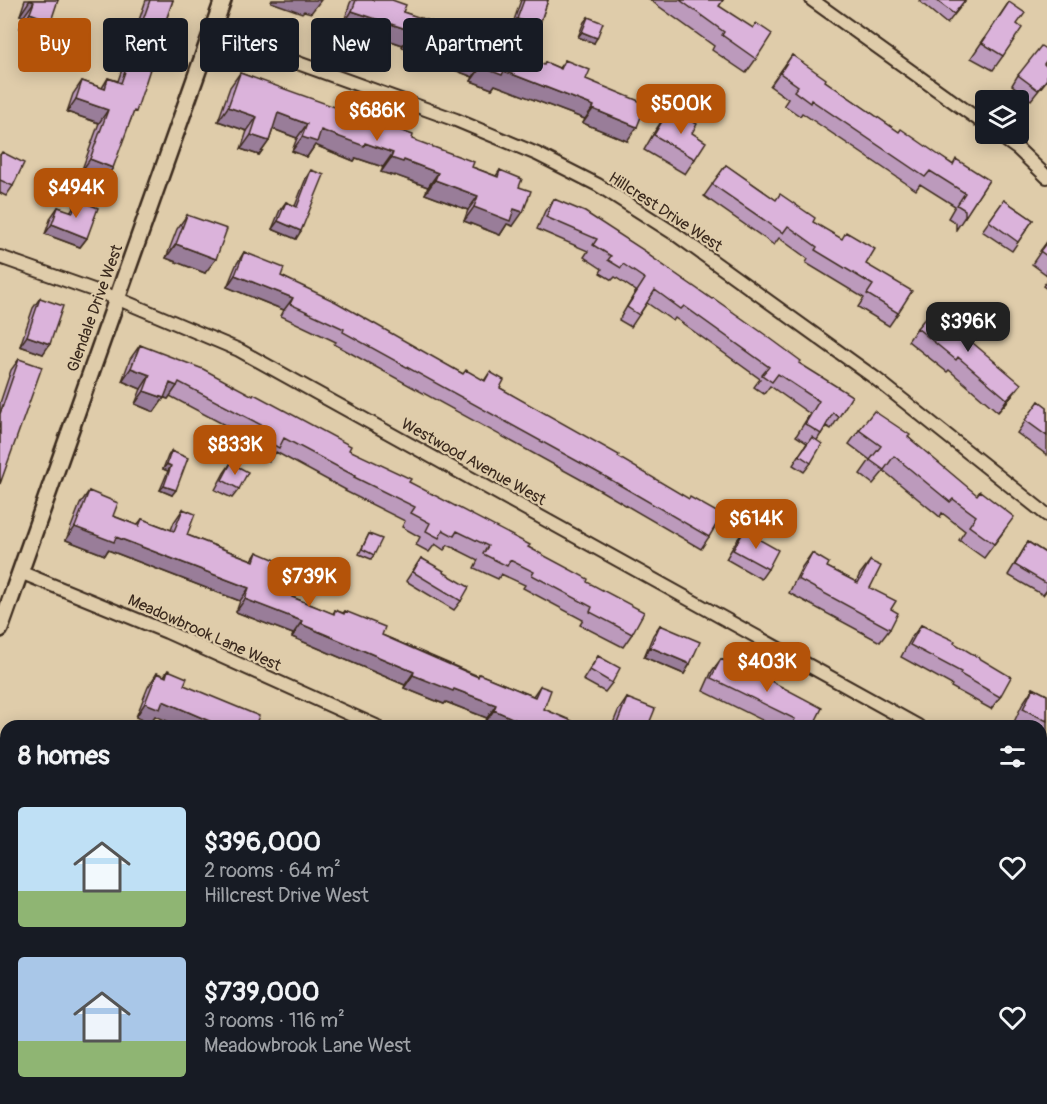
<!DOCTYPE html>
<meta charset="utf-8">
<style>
body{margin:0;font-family:Pangolin,sans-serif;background:#242831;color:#f1f3f6;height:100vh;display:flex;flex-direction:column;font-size:22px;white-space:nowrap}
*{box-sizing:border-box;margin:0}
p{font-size:20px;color:#9ea1a6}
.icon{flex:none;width:33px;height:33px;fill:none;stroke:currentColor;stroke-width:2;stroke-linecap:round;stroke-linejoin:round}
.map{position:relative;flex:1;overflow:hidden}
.details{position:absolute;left:0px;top:720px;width:1047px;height:384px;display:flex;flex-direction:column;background:#171b24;border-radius:18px 18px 0 0;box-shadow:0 3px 15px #0003}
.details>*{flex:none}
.banner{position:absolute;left:18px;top:18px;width:600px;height:54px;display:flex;gap:12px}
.buttons{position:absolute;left:975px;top:90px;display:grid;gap:12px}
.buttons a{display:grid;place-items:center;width:54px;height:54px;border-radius:6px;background:#171b24;box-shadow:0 3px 15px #0003;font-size:30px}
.price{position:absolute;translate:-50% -51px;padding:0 14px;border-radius:12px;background:#b45309;color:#fff;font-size:20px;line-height:39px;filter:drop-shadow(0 2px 3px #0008)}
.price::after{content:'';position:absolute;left:50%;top:36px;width:18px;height:14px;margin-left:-9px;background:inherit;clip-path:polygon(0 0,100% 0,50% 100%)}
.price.on{background:#222;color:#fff}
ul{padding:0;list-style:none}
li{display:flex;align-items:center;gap:18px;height:150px;padding:0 18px}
li span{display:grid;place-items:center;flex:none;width:168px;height:120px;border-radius:6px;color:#555}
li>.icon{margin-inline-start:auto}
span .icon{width:72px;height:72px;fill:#fffc;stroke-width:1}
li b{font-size:26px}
h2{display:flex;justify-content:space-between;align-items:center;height:72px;padding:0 18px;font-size:26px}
.chip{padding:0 21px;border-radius:6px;background:#171b24;box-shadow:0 3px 15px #0003;font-size:21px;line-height:54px}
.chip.on{background:#b45309;color:#fff}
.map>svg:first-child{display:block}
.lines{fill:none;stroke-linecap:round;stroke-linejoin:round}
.minor-casing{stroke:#3b2a1e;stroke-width:16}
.tertiary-casing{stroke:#3b2a1e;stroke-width:20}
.minor{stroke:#dfccaa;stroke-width:12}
.tertiary{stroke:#dfccaa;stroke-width:15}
.wall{fill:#bc9abc;stroke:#3b2a1e;stroke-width:1.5}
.shaded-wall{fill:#997d99;stroke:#3b2a1e;stroke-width:1.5}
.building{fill:#dbb3db;stroke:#3b2a1e;stroke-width:1.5}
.labels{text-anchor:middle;stroke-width:4.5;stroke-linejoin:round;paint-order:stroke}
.street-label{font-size:16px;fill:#3b2a1e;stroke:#dfccaa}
</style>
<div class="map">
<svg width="1047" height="1104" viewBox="0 0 1047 1104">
<rect width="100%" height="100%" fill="#dfccaa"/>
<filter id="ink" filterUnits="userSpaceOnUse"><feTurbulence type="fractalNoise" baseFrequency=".0167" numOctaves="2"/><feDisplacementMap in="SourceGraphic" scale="12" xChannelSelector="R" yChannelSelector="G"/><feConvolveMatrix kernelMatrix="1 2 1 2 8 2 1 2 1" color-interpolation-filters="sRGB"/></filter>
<g filter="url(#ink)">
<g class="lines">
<g class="minor-casing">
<path id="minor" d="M812,0L986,125
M212,32L456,120L537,154L598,185L675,234L875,378L1047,515
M997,134L1018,149L1047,177
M0,257L116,298L239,350L918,726
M20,572L167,632L376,726
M1041,794L1047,798
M1041,844L1047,835
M0,942L6,944
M403,1098L419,1104"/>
</g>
<g class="tertiary-casing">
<path id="tertiary" d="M0,629L223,0"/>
</g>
<use href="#minor" class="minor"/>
<use href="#tertiary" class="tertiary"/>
</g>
<path class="wall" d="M25,0H58L41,35L20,28L24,16L20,15Z
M146,0H173L131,119L104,180L81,172L99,123L67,112L73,94L82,81L102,88L108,78L118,81Z
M352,0H392L403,12L543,65L545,62L559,68L565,60L586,79L627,141L583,123L585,119L495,85L492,89L471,81L473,77L447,67L446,68L412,57L414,51L402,47L403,45L343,25L350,3Z
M521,0H548L539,26L532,36L511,29Z
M650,0H723L719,6L756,59L746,73L712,50L714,46Z
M920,0H966L947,24L919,1Z
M1009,2L1017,24L1003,56L993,70L971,58Z
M588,17L594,43L578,37L584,22Z
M1047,50V61L1044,64L1047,80L1031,100L1012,85L1018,75Z
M792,55L825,81L899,132L952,164L989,180L956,230V223L948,218L955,206L920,184L916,190L802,113L800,116L784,105L788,99L770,86Z
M240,73L412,139L472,167L496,176L500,170L519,187L513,226L507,224L500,235L464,221L468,210L425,194L428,187L395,175L394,176L381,172L383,167L356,158L354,161L315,145L307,157L292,151L297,138L273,129L269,141L259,155L241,149L247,131L218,121L230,87Z
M676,112L692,133L695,159L685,174L644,150L655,131L665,116L671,120Z
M0,154L13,186L6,196L0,193Z
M726,165L776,200L813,222L866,264L898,313L889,326L858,307L864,298L806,263L808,259L779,238L774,245L704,196Z
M311,170L296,239L272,229L280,210L286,202L295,206L306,178Z
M554,199L647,254L799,363L839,417L831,429L826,426L817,440L811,463L804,472L793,465L807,443L796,436L810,414L770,386L764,394L754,387L760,379L675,318L673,321L647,303L631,327L619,320L636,291L615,277L612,280L600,273L602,269L584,257L588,251L537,229L545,211Z
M78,200L87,238L80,247L45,234L51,217L58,207L70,212Z
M1004,200L1033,220L1012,251L982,231Z
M187,215L205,273L166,258L177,229Z
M1047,242V275L1032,264Z
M244,252L281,276L463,374L484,381L490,372L500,388L618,457L709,537L701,549L598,489L334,344L336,342L281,316L284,310L227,287L236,265Z
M1047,281V289L1043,286Z
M40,298L43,354L20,346L33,308Z
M917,328L1012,396L998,412L949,370L947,372L908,341Z
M140,345L349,450L528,547L587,582L632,634L623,647L580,625L583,620L523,588L525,585L501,574L498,579L474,568L478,560L448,545L444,550L435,544L429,552L416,545L420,537L402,527L405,521L345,491L346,490L276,452L269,461L252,452L257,442L170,396L168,399L164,398L154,412L135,404L141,389L122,381L130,359Z
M19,359L0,484V403L11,370Z
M1039,401L1047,407V455L1017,433Z
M859,430L908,437L1004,531L984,558L959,540L965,531L942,513L940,517L884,471L873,484L860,474L870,460L849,444Z
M171,451L172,495L160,490L168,471L163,469L168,456Z
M231,463L239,489L232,498L215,490L224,473Z
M89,491L113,516L137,525L142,519L171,530L174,522L183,509L187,535L252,560L257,552L283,588L292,597L333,614L335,610L343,613L345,611L382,635L478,676L479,674L533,696L540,686L544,709L578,726H491L485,723L487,718L446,702L444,704L404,688L405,685L292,637L293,634L236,612L240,601L108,550L105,555L66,540L80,504Z
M744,531L768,569L761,579L726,559L737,540Z
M369,534L374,555L371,559L359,554Z
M1028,542L1047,554V590L1043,595L1008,575Z
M812,553L827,567L856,582L860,574L870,561V588L891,609L890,629L880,642L789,593L802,567Z
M421,558L443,572L461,601L454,610L406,581Z
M660,625L690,664L684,674L644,657L653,635Z
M921,625L954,643L1000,697L991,709L951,687L952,685L901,657L912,637Z
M598,656L612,683L605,692L583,680Z
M721,659L731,664L733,661L813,726H774L703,691L712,671Z
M168,670L155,716L150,723L136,717L148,687L157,673L164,676Z
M1033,688L1047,695V740L1041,737V726H1018L1013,724L1023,703Z
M627,698L648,726H612L618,711Z
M0,980L6,982V1039L0,1037Z
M576,1098H652L650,1102L655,1104H574Z
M1015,1098H1041L1047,1104H1017L1014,1100Z"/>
<path class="shaded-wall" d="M30,0L34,2L24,16L20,15Z
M272,0H321L311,13L304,11L302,13L271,2Z
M352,11L412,31L403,45L343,25Z
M30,13L51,21L41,35L20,28Z
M517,19L539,26L532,36L511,29Z
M582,32L597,38L594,43L578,37Z
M411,33L424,37L414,51L402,47Z
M422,43L456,53L482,63L473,77L447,67L446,68L412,57Z
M481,67L504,71L594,106L585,119L495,85L492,89L471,81Z
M76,99L108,110L99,123L67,112Z
M228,107L257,117L247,131L218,121Z
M593,109L637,127L627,141L583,123Z
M278,113L307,124L297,138L268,127Z
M321,130L365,143L393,153L383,167L356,158L354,161L315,145L307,157L292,151L302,137Z
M251,135L269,141L259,155L241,149Z
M391,158L404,160L438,173L428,187L395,175L394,176L381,172Z
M90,159L113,168L104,180L81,172Z
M435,180L478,196L468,210L425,194Z
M474,207L514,209L523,212L513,226L507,224L500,235L464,221Z
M278,221L301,231L296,239L272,229Z
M52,224L87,238L80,247L45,234Z
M176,244L216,259L205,273L166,258Z
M235,275L293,298L284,310L227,287Z
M27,336L50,344L43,354L20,346Z
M131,368L150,375L141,389L122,381Z
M170,383L177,386L168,399L160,396Z
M1021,384L1012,396L998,412L1007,399Z
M144,391L164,398L154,412L135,404Z
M167,464L171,466L168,471L163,469Z
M164,486L176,490L172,495L160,490Z
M75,527L116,537L249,588L240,601L108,550L105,555L66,540Z
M245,599L302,621L293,634L236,612Z
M301,624L414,672L405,685L292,637Z
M650,647L690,664L684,674L644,657Z
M413,675L454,689L496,705L487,718L446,702L444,704L404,688Z
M163,701L221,726H179L155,716L150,723L136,717L145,703Z
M494,710L530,726H491L485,723Z
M0,1013L6,1015L0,1025Z
M4,1023L6,1024V1039L0,1037V1029Z
M62,1098H72L70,1101Z
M203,1098H235L244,1102L242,1104H213L202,1100Z"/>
<path class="building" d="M30,0H58L51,21L30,13L34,2Z
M150,0H173L149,69H150L136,112L134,111L113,168L90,159L108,110L76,99L82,81L105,89L108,78L121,83Z
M356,0H392L406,5L403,12L463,32L462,34L544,65L545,62L561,69L565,60L590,70L586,79L646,104L637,127L593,109L594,106L504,71L502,75L481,67L482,63L456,53V55L422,43L424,37L411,33L412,31L352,11Z
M524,0H548L539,26L517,19Z
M680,0H723L719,6L753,28L756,23L772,34L756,59L722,35L724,32Z
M936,0H965L954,14Z
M1009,2L1025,13L1017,24L1022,28L1003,56L982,43Z
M588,17L603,23L597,38L582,32Z
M1041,46L1047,50V60L1044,64L1047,67V79L1038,90L1018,75Z
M792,55L826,79L825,81L899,132L901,129L953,165L956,159L989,180L965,217V210L957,205L965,193L930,171L925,177L811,100L810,103L794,91L798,86L780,73Z
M240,73L413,135L412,139L474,162L472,167L498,177L500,170L522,179L519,187L531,191L523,212L514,209L510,221L474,207L478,196L435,180L438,173L404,160L403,162L391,158L393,153L365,143L364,146L321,130L317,142L302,137L307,124L278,113L269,141L251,135L257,117L228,107Z
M676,112L697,124L692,133L706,142L695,159L654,135L665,116L672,120Z
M2,152L24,163L13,186L0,180V155Z
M726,165L776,200L780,194L815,218L813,222L842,239L846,232L875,249L866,264L912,291L898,313L867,294L873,285L815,250L817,247L788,226L783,233L712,184Z
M311,170L324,175L301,231L278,221L286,202L297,207Z
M554,199L585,212L648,253L647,254L712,299L713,298L767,336L801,361L799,363L852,396L839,417L833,413L821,434L805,424L819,401L778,374L772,382L762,375L769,367L684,306L681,309L655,290L639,315L627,307L645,279L623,264L621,268L608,260L611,256L593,245L597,239L546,217Z
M78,200L98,208L87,238L52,224L58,207L73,212Z
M1004,200L1033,220L1018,242L989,221Z
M187,215L227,229L216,259L176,244Z
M1047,242V256L1040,251Z
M244,252L284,268L281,276L336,302L463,374L466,370L485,381L490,372L504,380L500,388L619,455L618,457L689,499L690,497L722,515L709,537L606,477L343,332L344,329L290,304L293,298L235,275Z
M40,298L63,306L50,344L27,336Z
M933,309L1021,384L1007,399L958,357L956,360L917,328Z
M140,345L203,369L253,396L254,394L351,446L349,450L411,479L409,482L530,545L528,547L588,579L587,582L644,612L632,634L590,612L592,607L532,575L534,572L510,560L507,566L483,554L488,546L457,531L454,536L443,530L439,538L426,531L430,523L411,513L415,507L354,477L355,476L284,438L279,448L261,438L267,428L179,382L177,386L170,383L164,398L144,391L150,375L131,368Z
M19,359L42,367L0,484V414Z
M1039,401L1047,407V436L1025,420Z
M874,411L910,435L908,437L977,495L980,491L1014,517L994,544L969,526L976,516L953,499L950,502L894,456L884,470L870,460L881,446L859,430Z
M812,437L822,444L811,463L799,455Z
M171,451L188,458L176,490L164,486L171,466L167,464Z
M231,463L248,472L239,489L222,480Z
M89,491L118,503L113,516L139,526L142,519L174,531L183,509L195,514L187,535L254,561L257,552L292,567L283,588L294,592L292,597L334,614L335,610L344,614L345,611L385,627L382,635L478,677L479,674L535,697L540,686L551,690L544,709L572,721L571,723L578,726H530L494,710L496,705L454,689L453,691L413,675L414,672L301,624L302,621L245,599L249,588L116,537L114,542L75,527Z
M744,531L778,550L768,569L733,550Z
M369,534L382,539L374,555L362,549Z
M1028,542L1047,554V584L1015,565Z
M812,553L829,563L827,567L858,583L870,561L881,566L870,588L896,601L891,609L898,613L890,629L798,579Z
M421,558L444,571L443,572L469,587L461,601L413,572Z
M660,625L700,642L690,664L650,647Z
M921,625L955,641L954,643L1011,677L1000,697L960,674L961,672L910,645Z
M598,656L620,668L612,683L590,670Z
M721,659L731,664L733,661L822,708L813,726H791L795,719L711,678Z
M168,670L187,678L184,685L259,716L256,723L263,726H221L163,701L160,709L145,703L157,673L166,677Z
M1033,688L1047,695V721L1023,709Z
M627,698L655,709L648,726H637L633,724L632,726H616Z
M0,980L6,982V1015L0,1013V1006L1,1002H0Z
M1047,1064V1099L1041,1104L1035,1098H1041V1070Z
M235,1098H296L313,1104H243L244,1102Z
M579,1098H652L650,1102L655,1104H578Z
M988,1098H1012L1014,1099L1011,1104H985Z"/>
</g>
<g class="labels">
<g class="street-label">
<text transform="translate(666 211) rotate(33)" y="6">Hillcrest Drive West</text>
<text transform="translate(94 308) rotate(-70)" y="6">Glendale Drive West</text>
<text transform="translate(474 461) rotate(29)" y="6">Westwood Avenue West</text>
<text transform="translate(205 632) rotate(24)" y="6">Meadowbrook Lane West</text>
</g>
</g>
</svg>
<div class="buttons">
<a><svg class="icon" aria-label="layers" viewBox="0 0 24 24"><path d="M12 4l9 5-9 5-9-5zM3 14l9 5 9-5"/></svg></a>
</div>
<b class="price" style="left:681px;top:135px">$500K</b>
<b class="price" style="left:377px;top:142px">$686K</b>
<b class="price" style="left:76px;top:219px">$494K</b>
<b class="price on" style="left:968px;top:353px">$396K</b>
<b class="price" style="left:235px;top:476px">$833K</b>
<b class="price" style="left:756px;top:550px">$614K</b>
<b class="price" style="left:309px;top:608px">$739K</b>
<b class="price" style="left:767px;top:693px">$403K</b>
<div class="banner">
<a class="chip on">Buy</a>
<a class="chip">Rent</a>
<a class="chip">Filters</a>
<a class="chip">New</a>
<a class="chip">Apartment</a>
</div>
<section class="details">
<h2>8 homes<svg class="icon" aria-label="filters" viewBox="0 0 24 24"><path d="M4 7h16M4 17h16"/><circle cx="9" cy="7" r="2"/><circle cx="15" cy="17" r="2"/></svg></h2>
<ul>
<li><span style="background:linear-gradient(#bfe0f5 70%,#8fb573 0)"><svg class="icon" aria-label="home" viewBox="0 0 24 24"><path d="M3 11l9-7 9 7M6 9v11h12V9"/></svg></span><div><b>$396,000</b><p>2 rooms · 64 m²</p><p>Hillcrest Drive West</p></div><svg class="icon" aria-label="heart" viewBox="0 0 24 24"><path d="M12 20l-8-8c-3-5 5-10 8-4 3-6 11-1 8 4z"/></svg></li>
<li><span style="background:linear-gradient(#a9c7e8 70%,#8fb573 0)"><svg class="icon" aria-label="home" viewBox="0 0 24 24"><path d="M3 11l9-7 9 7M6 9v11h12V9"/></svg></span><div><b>$739,000</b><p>3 rooms · 116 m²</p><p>Meadowbrook Lane West</p></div><svg class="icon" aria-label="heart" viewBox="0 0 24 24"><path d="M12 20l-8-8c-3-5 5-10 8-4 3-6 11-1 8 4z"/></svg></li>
</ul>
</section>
</div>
